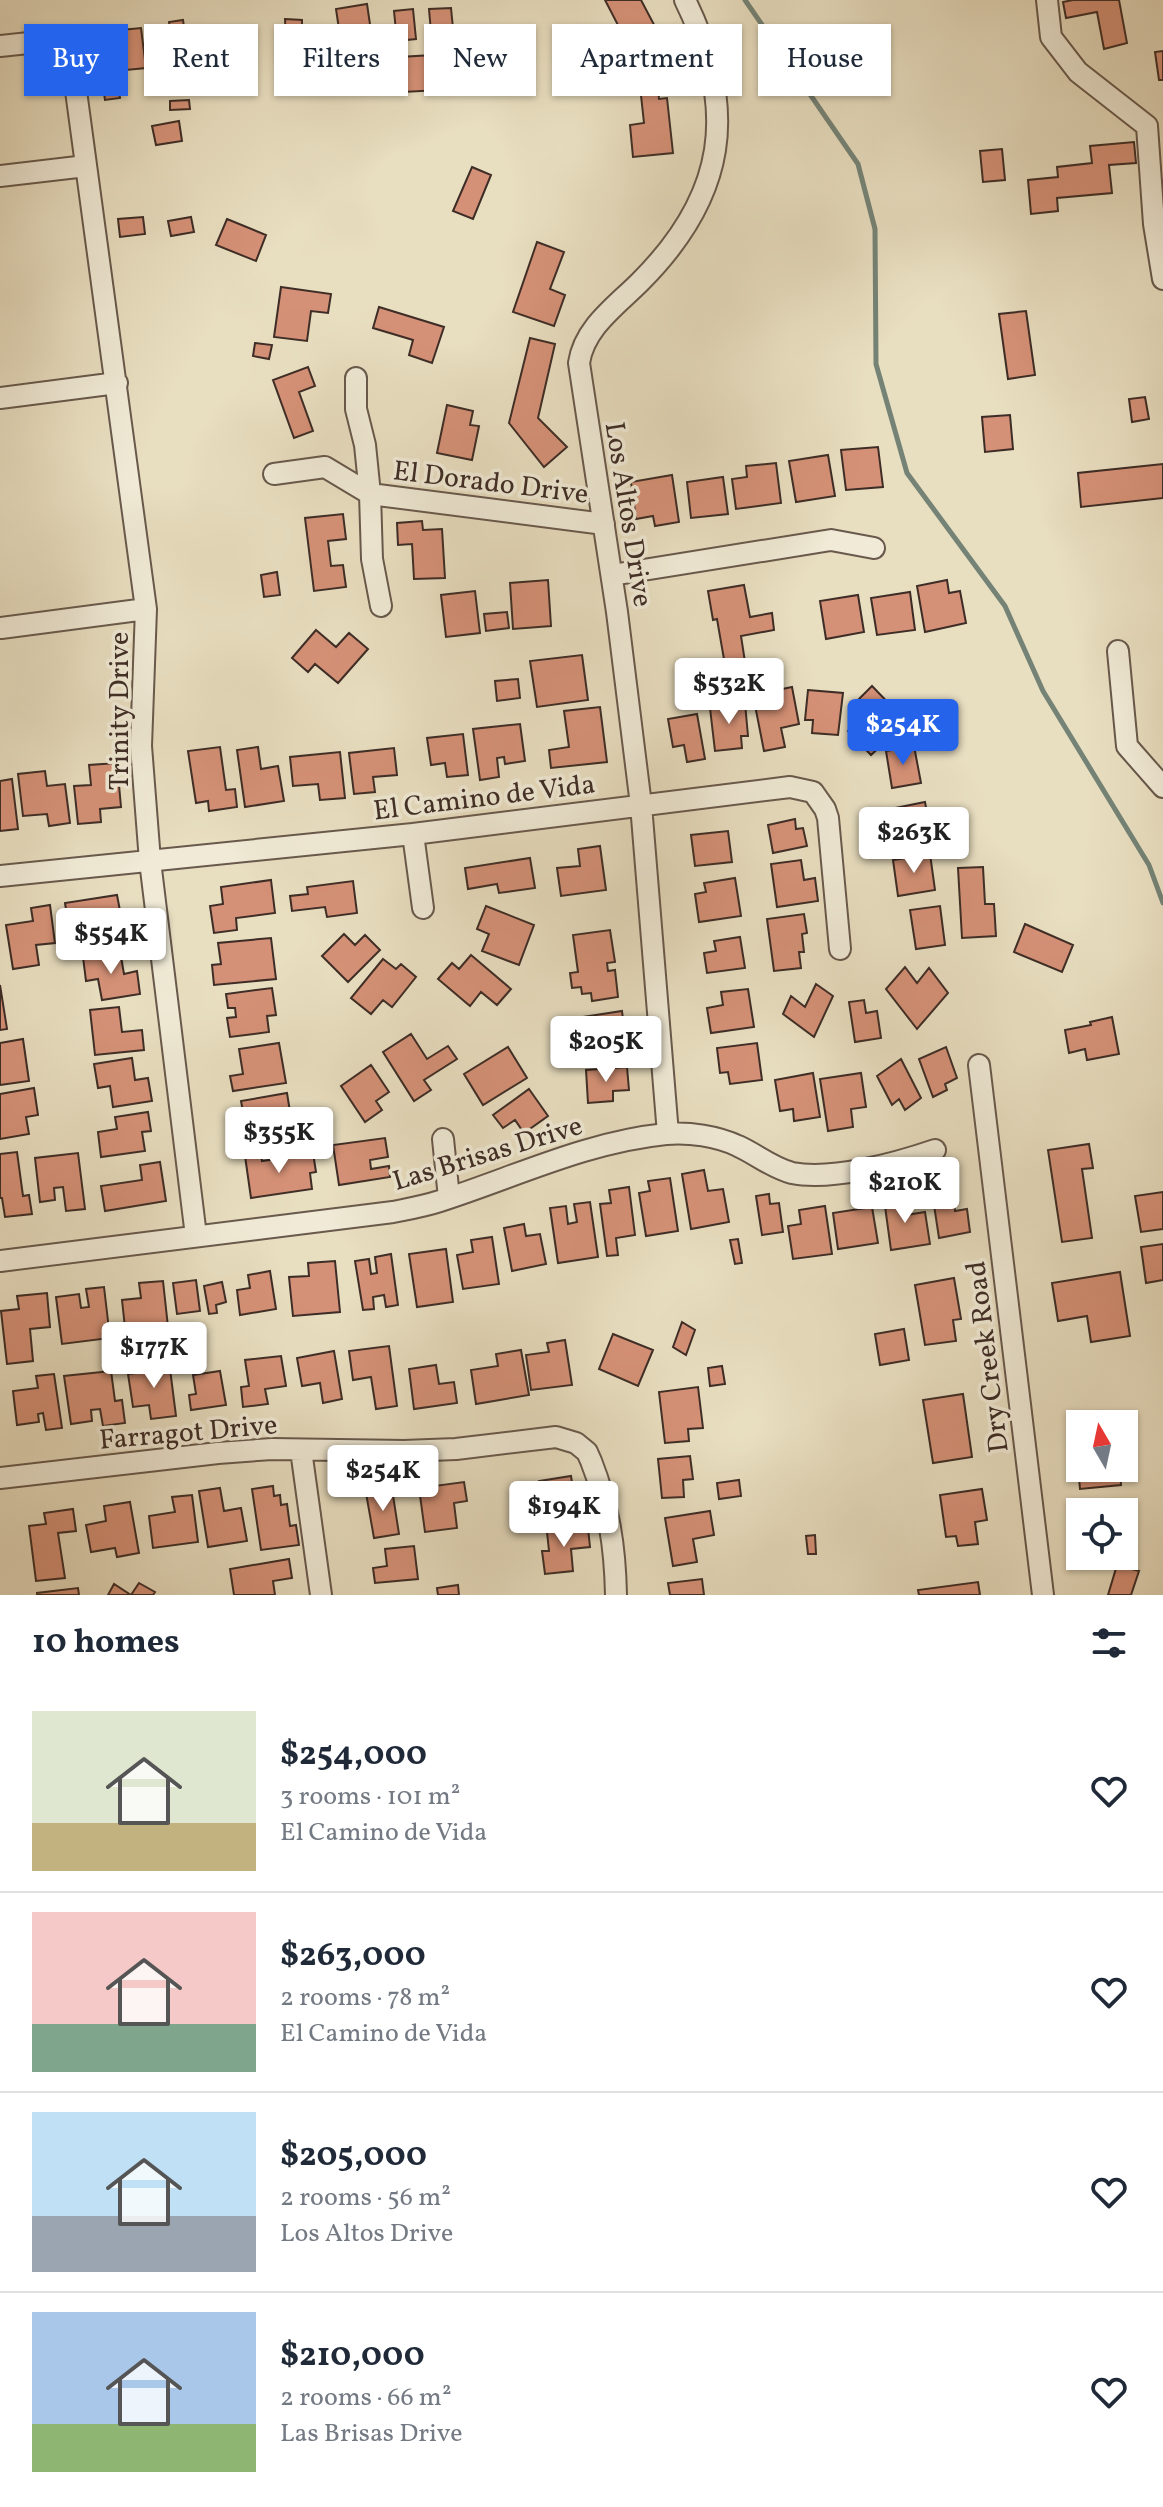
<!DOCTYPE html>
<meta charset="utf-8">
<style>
body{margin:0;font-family:Vollkorn,serif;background:#f2f2f3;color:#1f2937;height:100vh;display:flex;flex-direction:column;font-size:30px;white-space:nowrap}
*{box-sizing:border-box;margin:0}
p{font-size:26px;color:#747a83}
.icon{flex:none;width:44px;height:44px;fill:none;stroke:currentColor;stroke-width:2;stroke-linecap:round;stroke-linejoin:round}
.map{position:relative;height:1595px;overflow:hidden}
.sheet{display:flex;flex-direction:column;background:#fff;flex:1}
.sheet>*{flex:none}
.banner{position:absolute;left:24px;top:24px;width:1116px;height:72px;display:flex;gap:16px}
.needle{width:52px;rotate:351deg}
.fabs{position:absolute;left:1066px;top:1410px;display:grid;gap:16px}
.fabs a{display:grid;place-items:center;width:72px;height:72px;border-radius:0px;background:#fff;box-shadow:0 2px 6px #0004;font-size:40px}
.price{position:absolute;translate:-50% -68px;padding:0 18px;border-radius:8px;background:#fff;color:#222;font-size:26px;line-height:52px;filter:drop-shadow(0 2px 4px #0008)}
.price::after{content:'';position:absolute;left:50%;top:48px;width:24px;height:18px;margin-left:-12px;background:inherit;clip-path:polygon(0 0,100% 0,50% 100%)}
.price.selected{background:#2563eb;color:#fff}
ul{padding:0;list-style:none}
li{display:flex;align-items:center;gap:24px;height:200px;padding:0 32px}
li+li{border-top:2px solid #e0e1e3}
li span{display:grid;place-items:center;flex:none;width:224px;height:160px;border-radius:0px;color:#555}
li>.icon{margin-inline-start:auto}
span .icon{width:96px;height:96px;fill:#fffc;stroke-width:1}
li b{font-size:34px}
h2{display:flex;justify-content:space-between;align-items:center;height:96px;padding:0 32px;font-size:34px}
.tag{padding:0 28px;border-radius:0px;background:#fff;box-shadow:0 2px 6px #0004;font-size:28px;line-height:72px}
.tag.selected{background:#2563eb;color:#fff}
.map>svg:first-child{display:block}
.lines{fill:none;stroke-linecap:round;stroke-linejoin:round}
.stream{stroke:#748376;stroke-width:5}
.building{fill:#d59177;stroke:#3e2d26;stroke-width:2}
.minor-casing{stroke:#68594c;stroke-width:24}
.minor{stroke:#f0ead6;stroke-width:20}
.labels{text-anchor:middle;stroke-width:7;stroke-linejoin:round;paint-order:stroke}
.street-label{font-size:28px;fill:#3e2d26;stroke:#f0ead6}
</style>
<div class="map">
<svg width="1163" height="1595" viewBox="0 0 1163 1595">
<rect width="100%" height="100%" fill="#e8dec0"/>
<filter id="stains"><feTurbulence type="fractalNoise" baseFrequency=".0025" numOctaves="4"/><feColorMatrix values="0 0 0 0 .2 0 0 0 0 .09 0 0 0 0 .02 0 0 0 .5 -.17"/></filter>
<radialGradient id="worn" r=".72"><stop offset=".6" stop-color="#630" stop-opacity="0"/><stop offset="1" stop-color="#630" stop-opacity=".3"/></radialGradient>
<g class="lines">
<path class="stream" d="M745,0L858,164L875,229L876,364L907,473L1005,606L1043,691L1149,865L1163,903"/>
</g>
<path class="building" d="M605,0H641L660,36L638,48L626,26L620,29Z
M1073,0H1119L1127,43L1104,49L1097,12L1066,18L1063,2Z
M367,4L371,31L340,36L336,9Z
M451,8L459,89L403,92L399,57L433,55L429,9Z
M413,9L416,39L397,41L394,11Z
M285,19L302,20V43L286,42Z
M183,20L188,56L174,58L169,22Z
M141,28L146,68L126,70L121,30Z
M624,40L633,59L613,68L604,49Z
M1163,51V80H1159L1155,52Z
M656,66L659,99L667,98L673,153L633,157L630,125L644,123L638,68Z
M116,71L120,98L105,100L101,73Z
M189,100L190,109L170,110V101Z
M179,121L182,141L156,145L152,126Z
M1134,142L1136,163L1109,165L1112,193L1057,198L1058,211L1031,214L1028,180L1058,177L1057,167L1092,163L1090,146Z
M1002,149L1005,180L983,182L980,151Z
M472,167L491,175L473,219L453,211Z
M143,217L145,234L120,237L118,219Z
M191,217L194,232L171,236L168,221Z
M227,219L266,235L256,261L216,245Z
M537,242L564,252L550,289L565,295L554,326L513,312Z
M281,287L331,294L328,313L311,311L307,341L274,337Z
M379,307L444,327L432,363L409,355L413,340L373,328Z
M1026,311L1035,375L1008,379L999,314Z
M530,338L555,344L538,418L567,447L544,467L509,423Z
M255,343L272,345L269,359L253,356Z
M308,367L315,386L299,392L313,431L294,438L273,380Z
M1145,397L1149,419L1132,422L1129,399Z
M447,405L473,411L470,425L479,426L472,460L437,453Z
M1010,415L1013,449L985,452L982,417Z
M878,447L883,487L846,490L841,450Z
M828,455L835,496L796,502L789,461Z
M776,463L781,503L736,509L732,479L747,477L746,466Z
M1163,464V498L1081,507L1078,473Z
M672,475L679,522L655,526L653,516L636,519L631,482Z
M723,477L728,514L691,518L687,482Z
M343,514L346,539L328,541L331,566L343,565L346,587L314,591L305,518Z
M422,521L423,530L442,529L445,578L414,579L412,544L398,545L397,523Z
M277,572L280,595L264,597L261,575Z
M548,580L551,626L513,629L510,583Z
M947,580L949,593L960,591L966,623L925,632L917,586Z
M744,585L750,617L772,613L774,630L741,636L745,662L725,665L717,619L713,620L708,591Z
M475,591L480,633L446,637L441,595Z
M910,592L915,630L877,635L871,598Z
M858,595L864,632L826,639L820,601Z
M507,612L509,628L486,631L484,614Z
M316,630L336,647L349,633L368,649L338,683L315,664L308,672L292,658Z
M582,655L588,700L537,707L530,661Z
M518,679L520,698L497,701L495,681Z
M872,686L898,713L878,733L886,741L871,755L848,731L863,716L853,705Z
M792,687L799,724L781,728L785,747L764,751L753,695Z
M808,690L843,693L838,735L812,733L813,720H805Z
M745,703L748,736H741L742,748L715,751L710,708Z
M600,707L607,762L551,768L549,750L569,747L564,711Z
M697,714L705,759L687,762L684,745L673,747L668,719Z
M520,724L525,761L505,764L504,757L497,758L499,777L480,780L473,729Z
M463,734L468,775L447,777L445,763L431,765L427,738Z
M914,746L921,783L892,788L886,751Z
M220,747L226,790L235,789L237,807L209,811L208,801L196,803L188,751Z
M258,747L261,769L278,766L284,801L245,807L237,750Z
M394,748L397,775L373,777L375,792L354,794L349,753Z
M340,752L345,798L320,800L318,784L293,786L290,757Z
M117,763L121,807L100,809L101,822L78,824L74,786L91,785L89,765Z
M45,771L47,786L65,784L70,823L49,826L47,814L23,816L18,774Z
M12,779L18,829L0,831V781Z
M925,802L932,841L891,848L886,820L897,818L895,808Z
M795,819L796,829L803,828L807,846L773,853L768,825Z
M728,831L732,862L695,866L691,835Z
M600,846L606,890L561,896L557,868L580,866L578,849Z
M930,854L935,890L898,896L893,860Z
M530,858L535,888L499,893L497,884L468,889L465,868Z
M801,860L804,880L815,878L818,901L777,907L771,864Z
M983,867L985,904H994L996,936L962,938L958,868Z
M735,878L741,916L699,922L695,894L706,892L704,883Z
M271,880L275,913L236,918L237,930L214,933L210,906L223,904L221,887Z
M353,881L357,913L327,917L325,907L292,911L290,896L308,894L307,887Z
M117,895L121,916L131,914L135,941L110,945L107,931L70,937L65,903Z
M50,905L55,943L36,945L39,965L13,969L6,925L33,921L31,908Z
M486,906L534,925L519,965L482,951L489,934L477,929Z
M940,906L945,945L916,949L910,910Z
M804,914L807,933L802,934L804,952H799L801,968L774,971L767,919Z
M1025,924L1073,945L1062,972L1014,952Z
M610,930L615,962L607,963L608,971L615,970L618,997L592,1001L591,993L582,994L581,987L572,988L570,973L578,972L573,935Z
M344,934L355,945L365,935L380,950L348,982L322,956Z
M740,937L745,968L707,973L704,953L716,951L714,941Z
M271,938L276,979L214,985L212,965L221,964L218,943Z
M120,951L124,974L137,971L140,994L102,1000L98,979L86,981L83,957Z
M471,955L511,989L497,1005L481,992L470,1006L438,979L452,963L459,969Z
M383,959L396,969L401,964L416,977L392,1007L383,1000L371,1014L351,998Z
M905,967L917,983L929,968L948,993L917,1029L886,989Z
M816,984L833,996L814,1037L783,1014L791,996L805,1007Z
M0,985L7,1029L0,1030Z
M272,988L276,1015L267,1016L269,1032L230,1037L227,1018L236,1017L235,1008H228L226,994Z
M748,989L754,1027L711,1033L707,1008L723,1005L721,992Z
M864,1000L866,1013L877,1011L881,1038L855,1042L849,1002Z
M119,1007L122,1032L142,1030L144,1050L95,1055L90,1010Z
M622,1011L624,1027L609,1030L610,1036L627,1034L630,1054L573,1063L570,1046L586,1043L585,1033L572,1035L570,1019Z
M1112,1017L1119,1054L1087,1060L1085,1049L1069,1053L1065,1030L1091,1025L1090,1022Z
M411,1034L427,1059L448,1046L457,1059L424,1080L431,1090L414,1101L383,1052Z
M23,1039L29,1081L0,1085V1043Z
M279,1043L286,1083L233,1091L230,1076L243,1074L239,1049Z
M757,1043L762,1080L730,1084L728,1072L720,1073L717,1048Z
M508,1047L527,1078L483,1105L464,1074Z
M946,1047L957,1078L945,1084L947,1090L933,1097L919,1059Z
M132,1058L135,1080L148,1078L152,1101L113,1107L110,1086L98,1088L94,1064Z
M901,1059L921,1098L905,1110L899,1099L892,1105L877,1076Z
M371,1065L389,1092L376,1101L382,1110L365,1122L341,1086Z
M627,1067L629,1090L613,1091V1101L588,1103L586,1070Z
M813,1073L820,1117L794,1121L793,1109L780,1111L775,1080Z
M861,1073L866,1107L851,1109L853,1127L828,1131L820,1079Z
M34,1088L38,1115L26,1117L29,1134L0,1139V1094Z
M529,1089L548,1116L524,1133L515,1120L503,1128L493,1115Z
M287,1093L291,1118L273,1121L277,1143L238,1149L234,1124L245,1123L241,1101Z
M148,1112L151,1131L142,1132L145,1151L101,1157L98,1132L117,1129L115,1117Z
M385,1138L388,1157L370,1160L371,1169L389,1166L390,1177L339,1185L333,1145Z
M1089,1144L1093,1168L1082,1169L1092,1238L1062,1242L1048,1150Z
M17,1152L23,1196L29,1195L32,1214L5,1217L2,1198H0V1154Z
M78,1153L85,1209L66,1211L63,1187L54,1188L55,1200L40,1202L35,1158Z
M313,1153L316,1172L310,1173L312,1189L251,1198L245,1156L261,1154L262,1161Z
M160,1162L166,1201L105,1211L101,1186L142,1180L140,1165Z
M704,1170L708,1191L723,1189L729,1222L691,1229L682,1174Z
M670,1178L678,1231L646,1236L639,1193L650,1191L648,1181Z
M629,1187L635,1235L616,1238L618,1255L607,1256L600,1204L611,1203L609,1190Z
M1163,1192V1229L1141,1232L1135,1196Z
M769,1194L770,1204L779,1203L783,1232L762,1235L756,1196Z
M904,1196L906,1215L925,1212L930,1244L891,1250L884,1199Z
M590,1202L598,1257L558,1263L550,1208L566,1206L568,1224L577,1222L574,1204Z
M954,1202L955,1211L967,1209L970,1232L939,1238L934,1205Z
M825,1206L832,1254L793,1259L788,1226L801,1224L799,1210Z
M872,1207L878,1243L838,1249L833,1213Z
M524,1224L526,1236L540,1234L546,1264L512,1271L504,1228Z
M492,1237L499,1284L463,1289L457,1255L473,1252L471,1240Z
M738,1239L742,1263L735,1264L730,1240Z
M1163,1244V1280L1146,1283L1141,1247Z
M446,1249L453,1302L417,1307L409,1254Z
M391,1254L398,1305L386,1307L384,1295L373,1297L374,1309L363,1310L355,1261L369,1259L371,1274L377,1273L375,1257Z
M335,1261L340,1312L293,1316L289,1277L309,1276L308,1263Z
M270,1271L276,1309L240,1315L237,1290L250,1288L248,1275Z
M1120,1272L1130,1336L1091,1342L1087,1316L1058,1321L1052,1283Z
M954,1278L961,1319L953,1320L956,1341L925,1345L915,1285Z
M196,1280L200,1311L177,1314L173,1283Z
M163,1281L168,1327L144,1330L145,1335L126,1337L122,1300L141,1298L139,1283Z
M222,1282L226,1302L216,1305L217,1313L209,1314L204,1286Z
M104,1287L110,1338L62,1344L56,1297L79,1294L81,1308L89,1307L86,1289Z
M47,1293L50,1327L30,1329L33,1361L7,1364L1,1311L19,1309L17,1296Z
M682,1322L695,1330L686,1355L673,1347Z
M904,1329L909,1360L880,1365L875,1334Z
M613,1334L653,1350L638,1386L599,1369Z
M565,1340L572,1385L531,1390L526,1355L549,1352L547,1343Z
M389,1346L397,1406L376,1409L371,1377L353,1380L349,1351Z
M521,1350L529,1395L476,1404L471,1370L498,1366L496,1354Z
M334,1351L342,1399L323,1403L320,1383L302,1386L297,1358Z
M281,1356L286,1386L265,1389L268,1404L243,1407L241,1387L249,1386L245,1360Z
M169,1361L176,1416L151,1419L149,1405L133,1407L128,1374L153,1371L152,1362Z
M436,1365L439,1384L454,1382L457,1403L414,1409L409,1369Z
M722,1366L725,1384L710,1386L708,1368Z
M111,1371L115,1401L122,1400L125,1423L103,1426L100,1409L91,1410L92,1421L71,1424L64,1376Z
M220,1371L226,1405L191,1410L189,1395L196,1394L193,1375Z
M54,1374L62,1428L46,1430L43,1413L38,1414L39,1422L17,1425L13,1391L38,1388L36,1376Z
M698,1387L703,1428L688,1429L689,1441L665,1443L659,1392Z
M963,1394L972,1457L933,1463L923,1400Z
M1116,1418V1424H1080V1468H1120L1121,1485L1080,1489L1074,1422Z
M690,1456L693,1479L683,1480L684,1497L662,1498L658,1459Z
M571,1476L577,1514L546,1520L539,1481Z
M739,1480L741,1496L719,1499L717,1483Z
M464,1482L467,1501L454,1503L457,1528L425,1532L419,1488Z
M273,1486L274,1496L280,1495L281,1505L287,1504L290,1526L296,1525L299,1545L261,1550L252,1489Z
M220,1488L224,1511L241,1508L247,1541L208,1547L199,1491Z
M392,1489L399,1534L374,1538L366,1493Z
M982,1489L987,1520L975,1522L978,1544L958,1546L956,1536L946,1537L940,1495Z
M192,1495L198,1542L153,1548L149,1516L175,1512L172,1497Z
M130,1502L139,1553L117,1557L115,1548L91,1552L86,1525L106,1521L104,1506Z
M73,1509L76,1531L58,1533L65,1578L36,1581L29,1526L46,1524L44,1513Z
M710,1511L714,1535L693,1539L697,1562L673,1566L665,1518Z
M588,1528L590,1547L571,1549L573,1571L545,1574L542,1551H549L547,1532Z
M815,1535L816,1554H808L806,1536Z
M414,1546L418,1579L375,1583L373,1568L387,1566L385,1549Z
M289,1559L292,1578L273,1581L275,1595H234L230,1569Z
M1117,1565L1139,1571L1131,1595H1108Z
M702,1579L704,1595H670L668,1583Z
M978,1582L980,1595H919L918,1590Z
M139,1583L155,1592L153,1595H108L114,1584L131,1595Z
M458,1585L459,1595H438L437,1588Z
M78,1588L79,1595H37V1593Z"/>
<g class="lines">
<g class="minor-casing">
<path id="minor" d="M1047,0L1051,37L1078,72L1147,126L1154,224L1163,279
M0,46L57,40L71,54L146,609L141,746L150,861L196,1236
M0,176L86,166
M356,378V409L365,445L370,494L372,559L381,606
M0,398L117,383
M274,474L325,467L370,494L604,524
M612,575L831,540L874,548
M1,628L146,609
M1118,651L1127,746L1163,787
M413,834L423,908
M0,876L413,834L790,787L813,792L825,809L828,818L840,949
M979,1065L1043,1595
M668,1134L641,805L617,612L579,363C584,328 616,306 640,282C726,196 739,110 685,0
M443,1139L449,1198
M0,1261L393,1212C408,1209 425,1206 440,1201C515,1177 586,1142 666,1134C689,1132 717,1136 738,1146C756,1154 772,1168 792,1173C832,1181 897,1163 935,1150
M301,1450L321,1595
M0,1478L218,1453L272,1449L404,1451L456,1449L556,1437L576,1443L587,1452L591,1461C609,1507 615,1546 616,1595"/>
</g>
<use href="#minor" class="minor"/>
</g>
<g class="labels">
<g class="street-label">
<text transform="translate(491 481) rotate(7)" y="10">El Dorado Drive</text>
<text transform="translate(630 514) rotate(81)" y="10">Los Altos Drive</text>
<text transform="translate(118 711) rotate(-90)" y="10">Trinity Drive</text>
<text transform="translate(484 796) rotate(-7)" y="10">El Camino de Vida</text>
<text transform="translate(487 1152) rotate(-17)" y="10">Las Brisas Drive</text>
<text transform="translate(986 1357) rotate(-97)" y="10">Dry Creek Road</text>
<text transform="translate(188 1431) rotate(-5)" y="10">Farragot Drive</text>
</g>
</g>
<rect width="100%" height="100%" filter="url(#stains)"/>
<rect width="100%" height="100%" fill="url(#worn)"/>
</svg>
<div class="fabs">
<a><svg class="needle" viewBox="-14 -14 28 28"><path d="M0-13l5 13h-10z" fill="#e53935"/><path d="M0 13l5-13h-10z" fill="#747a83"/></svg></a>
<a><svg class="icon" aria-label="locate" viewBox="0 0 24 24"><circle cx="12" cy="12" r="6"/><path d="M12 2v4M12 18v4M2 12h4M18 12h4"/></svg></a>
</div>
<b class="price" style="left:729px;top:726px">$532K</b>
<b class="price selected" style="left:903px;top:767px">$254K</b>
<b class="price" style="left:914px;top:875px">$263K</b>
<b class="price" style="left:111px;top:976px">$554K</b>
<b class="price" style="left:606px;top:1084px">$205K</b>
<b class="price" style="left:279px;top:1175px">$355K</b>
<b class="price" style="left:905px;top:1225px">$210K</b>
<b class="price" style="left:154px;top:1390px">$177K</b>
<b class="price" style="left:383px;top:1513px">$254K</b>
<b class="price" style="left:564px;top:1549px">$194K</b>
<div class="banner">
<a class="tag selected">Buy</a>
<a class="tag">Rent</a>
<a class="tag">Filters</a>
<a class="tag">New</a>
<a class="tag">Apartment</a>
<a class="tag">House</a>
</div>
</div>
<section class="sheet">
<h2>10 homes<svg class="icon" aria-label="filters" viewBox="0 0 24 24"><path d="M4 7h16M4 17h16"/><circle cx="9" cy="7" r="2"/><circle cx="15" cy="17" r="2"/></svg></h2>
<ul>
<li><span style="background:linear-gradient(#dfe7d0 70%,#c2b280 0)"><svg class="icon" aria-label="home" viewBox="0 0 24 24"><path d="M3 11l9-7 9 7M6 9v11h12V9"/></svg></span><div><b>$254,000</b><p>3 rooms · 101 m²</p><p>El Camino de Vida</p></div><svg class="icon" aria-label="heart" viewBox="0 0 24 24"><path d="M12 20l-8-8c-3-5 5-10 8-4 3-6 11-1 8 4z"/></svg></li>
<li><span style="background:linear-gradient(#f6c9c9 70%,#7fa58c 0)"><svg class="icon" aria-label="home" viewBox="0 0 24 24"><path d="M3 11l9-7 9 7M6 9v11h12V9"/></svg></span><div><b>$263,000</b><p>2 rooms · 78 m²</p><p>El Camino de Vida</p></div><svg class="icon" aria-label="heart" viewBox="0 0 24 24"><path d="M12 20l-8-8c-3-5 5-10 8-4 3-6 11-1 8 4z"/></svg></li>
<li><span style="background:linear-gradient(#bfe0f5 65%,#9aa5b1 0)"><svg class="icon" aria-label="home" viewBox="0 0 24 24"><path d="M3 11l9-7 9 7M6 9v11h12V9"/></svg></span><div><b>$205,000</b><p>2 rooms · 56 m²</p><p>Los Altos Drive</p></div><svg class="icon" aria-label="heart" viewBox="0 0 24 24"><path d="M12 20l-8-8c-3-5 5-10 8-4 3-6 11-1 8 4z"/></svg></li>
<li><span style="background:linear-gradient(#a9c7e8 70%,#8fb573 0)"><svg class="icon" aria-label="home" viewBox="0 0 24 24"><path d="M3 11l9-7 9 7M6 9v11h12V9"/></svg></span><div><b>$210,000</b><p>2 rooms · 66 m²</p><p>Las Brisas Drive</p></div><svg class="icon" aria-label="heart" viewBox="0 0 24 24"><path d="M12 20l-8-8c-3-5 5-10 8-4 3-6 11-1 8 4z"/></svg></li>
</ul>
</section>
